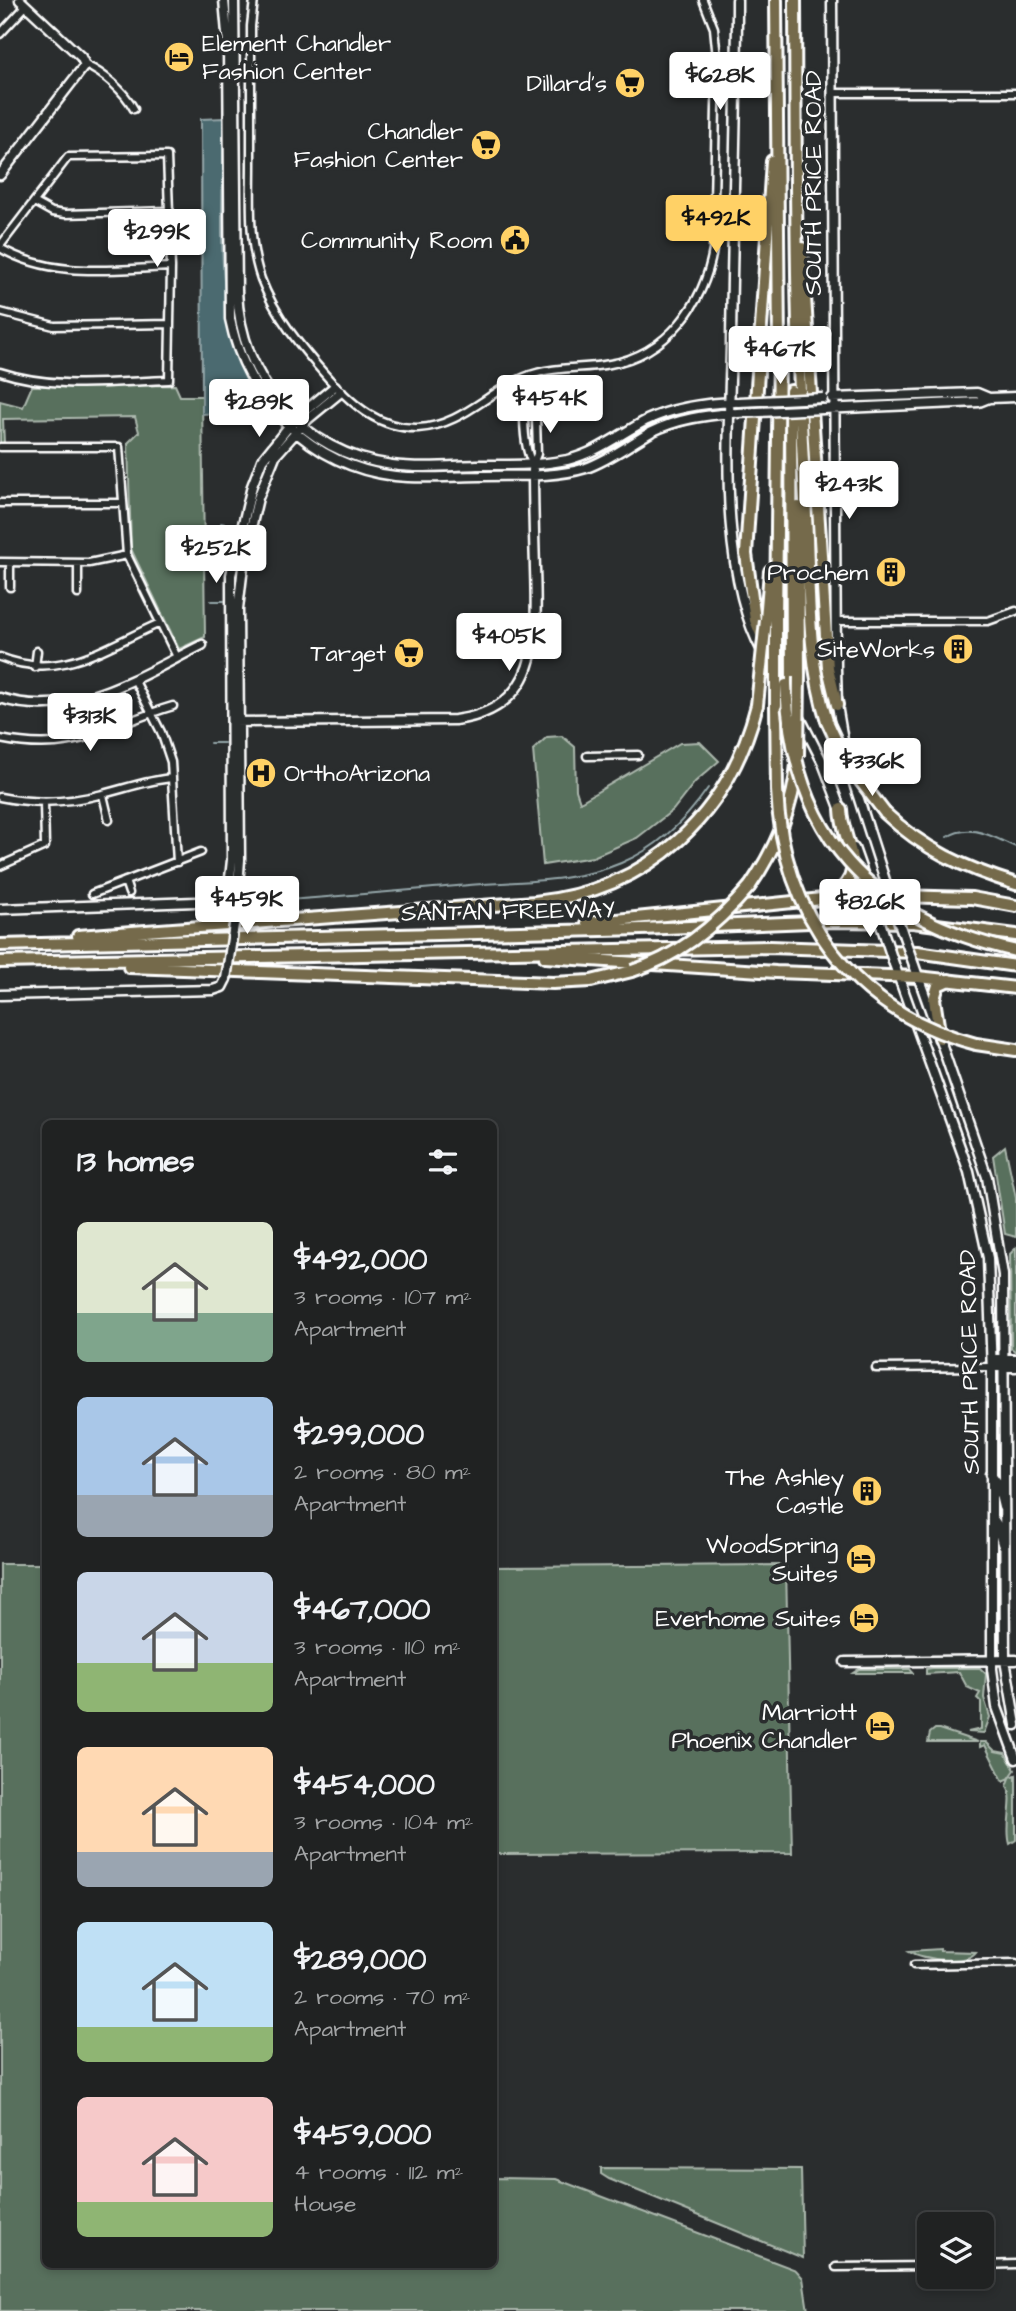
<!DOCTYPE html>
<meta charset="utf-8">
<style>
body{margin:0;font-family:"Architects Daughter",sans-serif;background:#2d2f2f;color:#f1f3f6;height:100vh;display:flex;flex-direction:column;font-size:26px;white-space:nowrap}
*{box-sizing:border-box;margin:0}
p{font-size:23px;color:#a2a4a5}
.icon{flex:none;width:38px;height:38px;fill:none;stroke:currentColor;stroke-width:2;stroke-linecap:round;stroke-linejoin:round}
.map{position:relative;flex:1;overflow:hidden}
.panel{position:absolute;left:42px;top:1120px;width:455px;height:1148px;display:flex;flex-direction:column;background:#202222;border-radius:10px;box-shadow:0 4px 10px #0003,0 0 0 2px #3d3f40}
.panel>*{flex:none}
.fabs{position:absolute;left:917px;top:2212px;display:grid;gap:14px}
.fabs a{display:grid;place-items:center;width:77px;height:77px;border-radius:10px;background:#202222;box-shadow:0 4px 10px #0003,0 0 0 2px #3d3f40;font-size:35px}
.price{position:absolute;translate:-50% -60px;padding:0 16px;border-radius:7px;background:#fff;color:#222;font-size:23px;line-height:46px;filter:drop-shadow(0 2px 4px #0008)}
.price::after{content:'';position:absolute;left:50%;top:42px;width:21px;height:16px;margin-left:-10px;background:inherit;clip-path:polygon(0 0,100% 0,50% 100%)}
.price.current{background:#ffd166;color:#111}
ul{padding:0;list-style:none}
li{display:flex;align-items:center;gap:21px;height:175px;padding:0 35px}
li span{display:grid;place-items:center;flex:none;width:196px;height:140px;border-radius:10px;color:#555}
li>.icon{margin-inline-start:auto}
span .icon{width:84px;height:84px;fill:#fffc;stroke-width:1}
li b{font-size:30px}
h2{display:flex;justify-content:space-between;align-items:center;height:84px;padding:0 35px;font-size:30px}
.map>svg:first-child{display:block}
.green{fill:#59705d;stroke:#acb8ae;stroke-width:2}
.water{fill:#4c6a6f;stroke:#94a6a9;stroke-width:2}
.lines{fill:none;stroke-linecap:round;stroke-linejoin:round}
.stream{stroke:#94a6a9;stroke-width:2}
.street-casing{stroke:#fff;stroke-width:11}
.secondary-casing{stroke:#fff;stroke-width:13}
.highway-casing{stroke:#fff;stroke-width:16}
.street{stroke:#2a2d2e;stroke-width:6}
.secondary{stroke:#2a2d2e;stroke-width:8}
.highway{stroke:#746b4b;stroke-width:10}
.secondary-bridge-casing{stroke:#fff;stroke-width:13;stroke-linecap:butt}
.highway-bridge-casing{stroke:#fff;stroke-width:16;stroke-linecap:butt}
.secondary-bridge{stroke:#2a2d2e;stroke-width:8}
.highway-bridge{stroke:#746b4b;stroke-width:10}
.labels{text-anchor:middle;stroke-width:7;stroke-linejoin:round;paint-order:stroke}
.poi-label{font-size:24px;fill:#fff;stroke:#2a2d2e;text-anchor:end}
.street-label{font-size:24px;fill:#fff;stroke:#2a2d2e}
</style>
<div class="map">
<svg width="1016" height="2311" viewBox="0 0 1016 2311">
<rect width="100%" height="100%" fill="#2a2d2e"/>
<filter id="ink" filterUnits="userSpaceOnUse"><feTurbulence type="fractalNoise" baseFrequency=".0143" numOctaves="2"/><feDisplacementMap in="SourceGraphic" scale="14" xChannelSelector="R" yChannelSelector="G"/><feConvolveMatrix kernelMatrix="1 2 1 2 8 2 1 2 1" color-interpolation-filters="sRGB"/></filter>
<g filter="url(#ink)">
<path class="green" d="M175,385L180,396H202L205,637L179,649L131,549L128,443L139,432L135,417L3,419L4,443H0V401L23,407L32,386Z
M562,736L575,747L576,790L580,802L680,743L700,742L719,761L695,782L673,810L637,838L593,857L543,865L533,750L547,737Z
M1005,1146L1016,1198V1237L1005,1234L993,1156Z
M1016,1248V1352L1011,1348L1010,1254Z
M0,1564H45L46,2264H494V2178L556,2179L796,2270L803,2278L808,2311H0Z
M786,1565L792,1853L494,1854V1567Z
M932,1668H980L986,1674L984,1698L990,1717L984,1733L968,1732L981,1729V1702L977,1698L980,1693L967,1687L959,1672L926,1674V1669Z
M859,1669H910L913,1673H853Z
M935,1729H939L978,1742H928L930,1733Z
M980,1742H986L995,1751L1005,1753L1015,1770L1010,1777L1016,1775V1840L1010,1844C1004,1824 1016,1799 1007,1786L1010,1778L1003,1781L985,1745L980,1747Z
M940,1949V1951L976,1952C965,1966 922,1959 909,1951Z
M601,2168L801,2169L803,2258L609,2179L601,2174Z"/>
<path class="water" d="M224,118C224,209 208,337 266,411L202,414L201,119Z"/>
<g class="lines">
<path class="stream" d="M221,523L238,527
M211,601H224
M210,743H224
M947,837C971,822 992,837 1016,847
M252,902C324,898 397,891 469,885C519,881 574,883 621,863C657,848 686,820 708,788"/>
<g class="street-casing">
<path id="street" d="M254,0L251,26C251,72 251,117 251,163C251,202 248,242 261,279C275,316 303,350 329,379C354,406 380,429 418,428C465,426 494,384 537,373C561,366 586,369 610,364C667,354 704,304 713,250L717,58L714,28L703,0
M0,34L26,6
M85,65C104,73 124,91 134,109
M832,93H1016
M34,202L52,212L65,214L170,211
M0,246L68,157L167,156L171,267L169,380C112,382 55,390 0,372
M0,248C53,279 112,269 171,267
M0,312L54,326L170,324
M530,375C521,392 522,448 533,464
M530,375L535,381L537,454L533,464
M0,447H119L127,555L177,657
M0,503H123
M0,562L89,563L127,555
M78,563V594
M10,587V563
M836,621H988L1016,611
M0,657C61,682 106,646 160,623
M35,667L37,651
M134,679L161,732L171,762L177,862
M0,739C79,755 104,726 173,706
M587,756L638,755
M103,795L109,820
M0,797C34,804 69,803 103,794C127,788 148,780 172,778
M0,866L45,846L44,802
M125,881L129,893
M92,894L201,852
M876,1368L992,1367
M914,1965L1016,1963
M982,2265L1016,2264
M836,2267L929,2266"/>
</g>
<g class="secondary-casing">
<path id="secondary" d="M224,0L228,45L230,319C246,400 311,466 395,476C423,479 452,476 480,476C515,475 553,478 586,468C609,460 630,444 651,432C677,419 705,415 733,413
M234,0L237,291C240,379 303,454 392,465C420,469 449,466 477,465C507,465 538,466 567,460C597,453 620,434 647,420C675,407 704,403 735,402
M737,0C737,115 732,230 731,345C729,438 718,571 763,653
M832,0L836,668L837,705L845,752
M0,175L85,65L81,57L20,0
M832,398L977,393L989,398
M823,409L979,402L989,398L1016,397
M0,698C73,721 139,676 202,645
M799,716L823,763L842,813
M233,722L455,720C541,709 537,636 535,568C534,536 533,503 533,470
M849,768L891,899
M854,848L872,899
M224,901L228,896L232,860L231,575L252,486L262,460L294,420L335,386
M0,909L224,901
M236,911L240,860L238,609L244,558L258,498L275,456L308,419L341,392
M894,964L969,1172L988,1258L992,1373V1669L997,1707L1016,1759
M914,965L934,1021
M0,995L213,990L222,987L226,979
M938,1034L987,1177L1003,1275L1005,1660L1016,1725
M992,1359H1016
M992,1367H1016
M991,1474L997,1482L1003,1507
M992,1518C999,1523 999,1537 1003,1546
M845,1662L1016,1660"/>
</g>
<g class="highway-casing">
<path id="highway" d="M776,0L779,347L776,620
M795,0C796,172 795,344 806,516C810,584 806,656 827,721
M772,161L746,554L755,620L776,671
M802,248L828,668L837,705
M791,391L792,686
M798,507L799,676
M766,620L770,571
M776,705L777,790
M885,813C924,850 965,868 1016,884
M750,886C776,848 793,809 797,764
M833,896C871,871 842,844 841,809
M587,923L861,895L972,898L1016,906
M78,936L535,902C650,890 729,815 757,705
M0,945L642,929L835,921L913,922L1016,935
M545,957L776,972L918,977L1016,988
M0,962L770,947L917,952L1016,966
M129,967L553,983L591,981L632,971
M940,1038L934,999L938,985L949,980
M976,1044L1016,1050"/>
</g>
<use href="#street" class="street"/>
<use href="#secondary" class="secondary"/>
<use href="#highway" class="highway"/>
<g class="secondary-bridge-casing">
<path id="secondary-bridge" d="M738,402L823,398
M737,413L823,409
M874,904L894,964
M893,906L914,965
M226,979L236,911"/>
</g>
<g class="highway-bridge-casing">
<path id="highway-bridge" d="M776,620V705
M786,685C792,837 871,918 1016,951
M757,705L766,620
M827,721L846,762L885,813
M798,757L799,676
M777,790C782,915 854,1012 976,1044
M632,971C680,956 718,924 750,886"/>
</g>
<use href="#secondary-bridge" class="secondary-bridge"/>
<use href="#highway-bridge" class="highway-bridge"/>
</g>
</g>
<defs>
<g id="hotel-disc" transform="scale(1.575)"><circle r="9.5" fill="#ffd166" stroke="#2a2d2e"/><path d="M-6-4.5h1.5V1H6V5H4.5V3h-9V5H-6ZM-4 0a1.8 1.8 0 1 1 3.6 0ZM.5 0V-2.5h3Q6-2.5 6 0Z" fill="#111"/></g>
<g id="supermarket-disc" transform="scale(1.575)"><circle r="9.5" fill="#ffd166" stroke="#2a2d2e"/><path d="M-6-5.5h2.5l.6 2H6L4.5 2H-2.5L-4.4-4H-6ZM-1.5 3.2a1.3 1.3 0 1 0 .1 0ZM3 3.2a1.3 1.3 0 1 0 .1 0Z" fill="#111"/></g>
<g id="civic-disc" transform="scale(1.575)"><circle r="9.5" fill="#ffd166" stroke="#2a2d2e"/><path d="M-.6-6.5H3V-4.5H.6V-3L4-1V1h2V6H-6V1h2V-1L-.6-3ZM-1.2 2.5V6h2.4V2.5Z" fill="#111"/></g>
<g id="building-disc" transform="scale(1.575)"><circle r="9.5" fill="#ffd166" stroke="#2a2d2e"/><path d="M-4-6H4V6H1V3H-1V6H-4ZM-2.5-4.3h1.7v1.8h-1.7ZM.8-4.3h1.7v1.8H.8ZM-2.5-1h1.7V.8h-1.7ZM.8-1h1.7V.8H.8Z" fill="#111"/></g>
<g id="hospital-disc" transform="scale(1.575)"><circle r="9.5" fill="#ffd166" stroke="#2a2d2e"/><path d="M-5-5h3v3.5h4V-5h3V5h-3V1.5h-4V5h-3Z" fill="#111"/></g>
</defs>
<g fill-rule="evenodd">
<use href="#hotel-disc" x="179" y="57"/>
<use href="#supermarket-disc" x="630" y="83"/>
<use href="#supermarket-disc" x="486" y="145"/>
<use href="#civic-disc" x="515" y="240"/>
<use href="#building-disc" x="891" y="572"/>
<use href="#building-disc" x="958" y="649"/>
<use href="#supermarket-disc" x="409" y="653"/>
<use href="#hospital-disc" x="261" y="773"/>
<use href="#building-disc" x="867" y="1491"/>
<use href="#hotel-disc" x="861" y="1559"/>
<use href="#hotel-disc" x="864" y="1618"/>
<use href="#hotel-disc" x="880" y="1726"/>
</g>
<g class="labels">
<g class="poi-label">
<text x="202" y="51" text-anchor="start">Element Chandler<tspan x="202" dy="28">Fashion Center</tspan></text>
<text x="607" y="91">Dillard's</text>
<text x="463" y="139">Chandler<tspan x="463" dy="28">Fashion Center</tspan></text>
<text x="492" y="248">Community Room</text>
<text x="868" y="580">Prochem</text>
<text x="935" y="657">SiteWorks</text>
<text x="386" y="661">Target</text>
<text x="284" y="781" text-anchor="start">OrthoArizona</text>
<text x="844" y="1485">The Ashley<tspan x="844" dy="28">Castle</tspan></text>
<text x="838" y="1553">WoodSpring<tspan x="838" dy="28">Suites</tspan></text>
<text x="841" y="1626">Everhome Suites</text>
<text x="857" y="1720">Marriott<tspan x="857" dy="28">Phoenix Chandler</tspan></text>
</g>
<g class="street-label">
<text transform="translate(813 183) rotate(-90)" y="8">SOUTH PRICE ROAD</text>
<text transform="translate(508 911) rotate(-1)" y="8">SANTAN FREEWAY</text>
<text transform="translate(969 1362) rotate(-91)" y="8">SOUTH PRICE ROAD</text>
</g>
</g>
</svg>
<div class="fabs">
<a><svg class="icon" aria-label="layers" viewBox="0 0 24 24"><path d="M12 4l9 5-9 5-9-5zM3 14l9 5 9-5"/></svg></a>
</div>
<b class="price" style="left:720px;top:112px">$628K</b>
<b class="price current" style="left:716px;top:255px">$492K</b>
<b class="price" style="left:157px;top:269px">$299K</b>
<b class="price" style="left:780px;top:386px">$467K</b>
<b class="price" style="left:550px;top:435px">$454K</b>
<b class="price" style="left:259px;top:439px">$289K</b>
<b class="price" style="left:849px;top:521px">$243K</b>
<b class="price" style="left:216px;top:585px">$252K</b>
<b class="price" style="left:509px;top:673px">$405K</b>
<b class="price" style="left:90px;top:753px">$313K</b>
<b class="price" style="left:872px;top:798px">$336K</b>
<b class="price" style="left:247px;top:936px">$459K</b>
<b class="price" style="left:870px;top:939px">$826K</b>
<section class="panel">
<h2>13 homes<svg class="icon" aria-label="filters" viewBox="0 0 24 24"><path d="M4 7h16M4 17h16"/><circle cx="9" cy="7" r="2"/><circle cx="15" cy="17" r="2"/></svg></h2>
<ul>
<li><span style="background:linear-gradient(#dfe7d0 65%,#7fa58c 0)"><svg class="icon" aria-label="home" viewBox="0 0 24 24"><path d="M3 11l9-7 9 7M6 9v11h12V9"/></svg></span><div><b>$492,000</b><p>3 rooms · 107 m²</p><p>Apartment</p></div></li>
<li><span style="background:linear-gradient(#a9c7e8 70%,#9aa5b1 0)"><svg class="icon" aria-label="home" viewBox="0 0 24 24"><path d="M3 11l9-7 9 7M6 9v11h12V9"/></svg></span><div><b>$299,000</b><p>2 rooms · 80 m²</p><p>Apartment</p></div></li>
<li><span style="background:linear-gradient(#c9d6e8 65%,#8fb573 0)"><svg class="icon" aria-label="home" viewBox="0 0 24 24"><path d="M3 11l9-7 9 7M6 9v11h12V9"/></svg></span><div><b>$467,000</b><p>3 rooms · 110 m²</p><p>Apartment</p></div></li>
<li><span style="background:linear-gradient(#ffd9b3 75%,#9aa5b1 0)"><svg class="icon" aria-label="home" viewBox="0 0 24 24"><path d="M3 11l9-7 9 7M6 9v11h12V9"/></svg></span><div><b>$454,000</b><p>3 rooms · 104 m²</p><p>Apartment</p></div></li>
<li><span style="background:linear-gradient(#bfe0f5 75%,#8fb573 0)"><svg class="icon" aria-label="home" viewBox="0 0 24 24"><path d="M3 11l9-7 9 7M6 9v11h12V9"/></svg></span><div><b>$289,000</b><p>2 rooms · 70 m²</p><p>Apartment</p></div></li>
<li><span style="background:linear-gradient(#f6c9c9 75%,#8fb573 0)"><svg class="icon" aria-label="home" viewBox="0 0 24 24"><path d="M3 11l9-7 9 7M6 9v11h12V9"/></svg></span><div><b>$459,000</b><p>4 rooms · 112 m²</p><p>House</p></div></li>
</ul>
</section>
</div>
